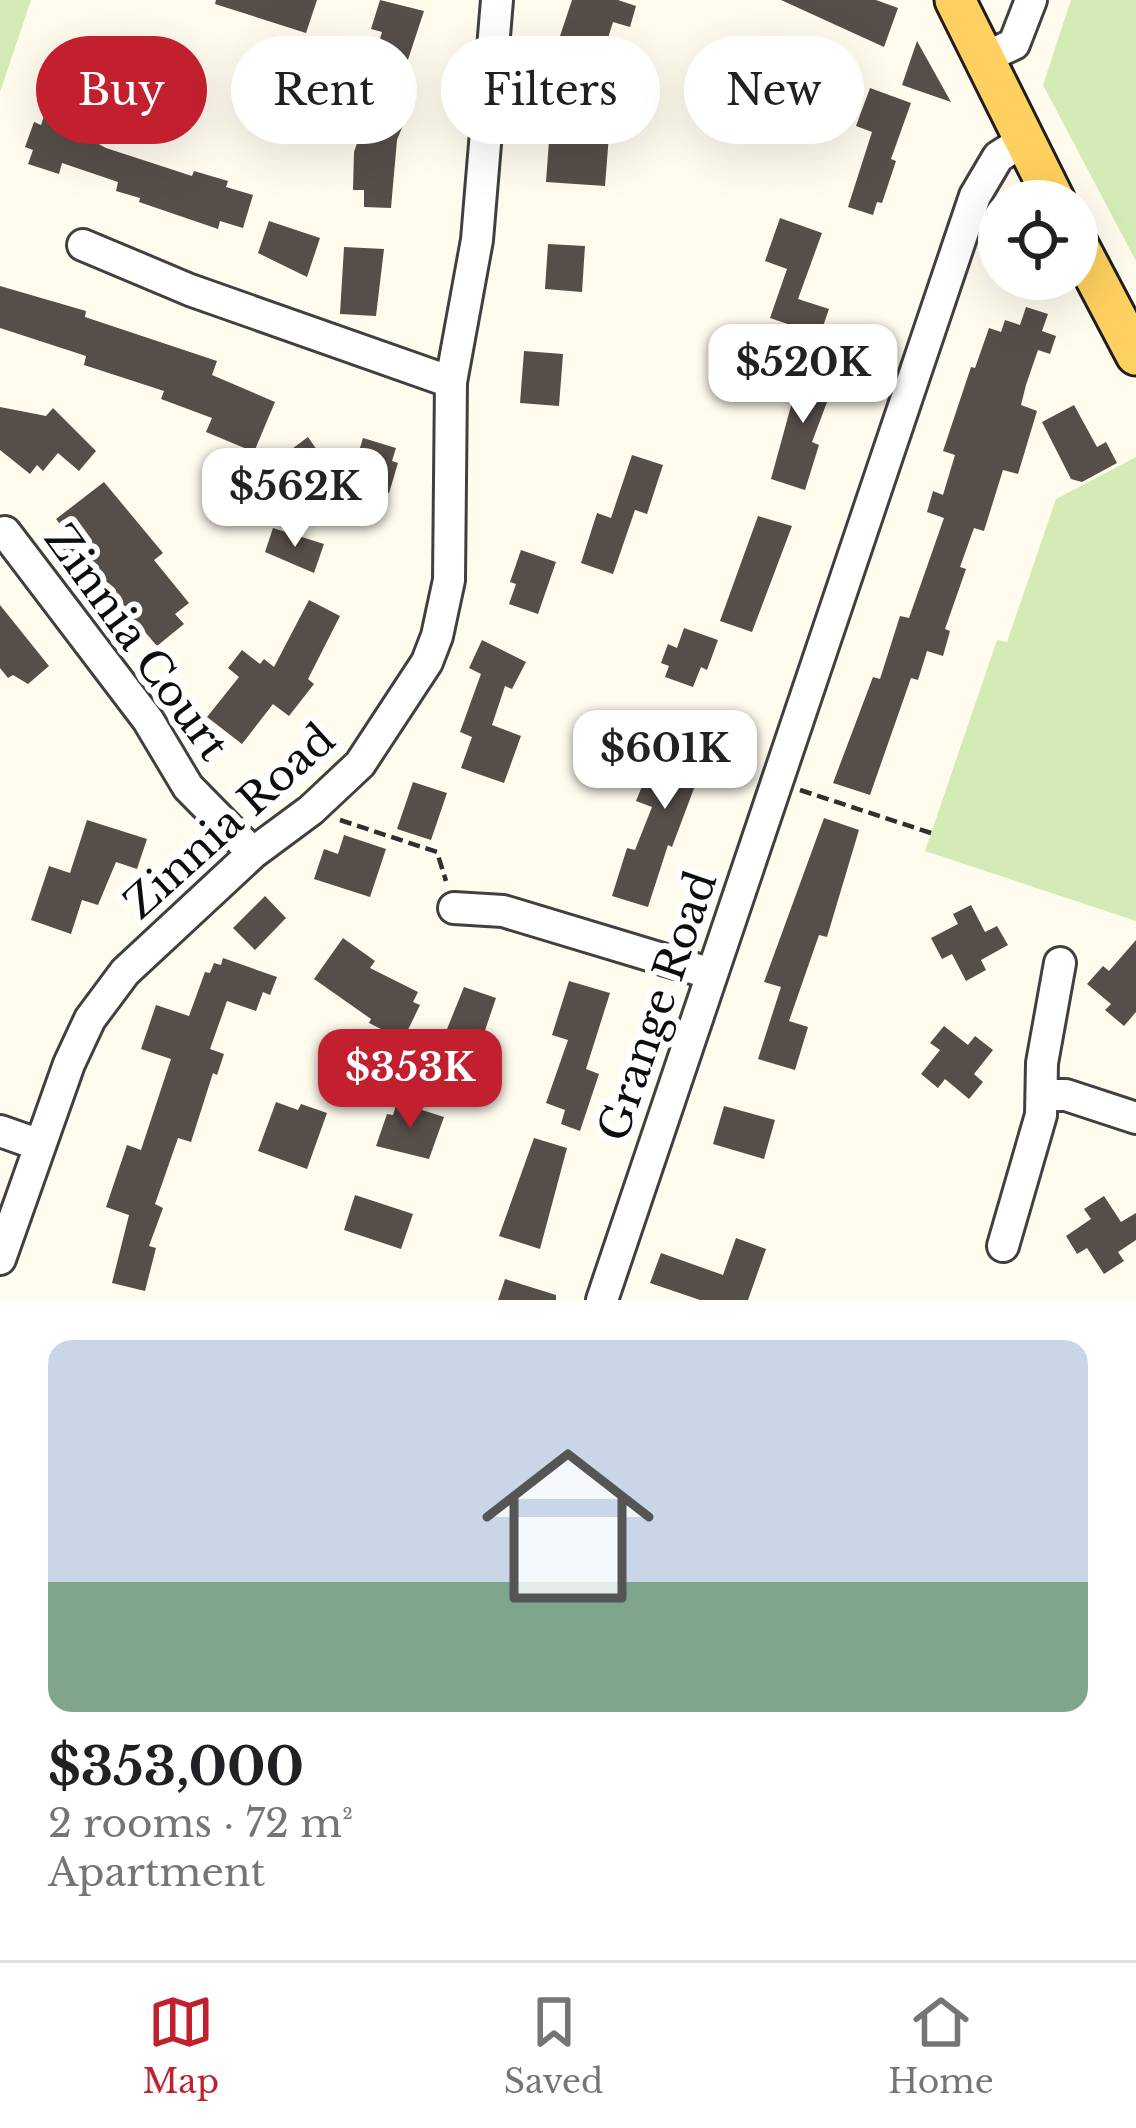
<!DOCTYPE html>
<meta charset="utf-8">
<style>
body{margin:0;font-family:"Libre Baskerville",serif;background:#f6f6f6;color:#202124;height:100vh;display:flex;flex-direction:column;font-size:45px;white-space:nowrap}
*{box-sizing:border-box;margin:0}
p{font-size:39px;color:#757577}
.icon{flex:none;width:66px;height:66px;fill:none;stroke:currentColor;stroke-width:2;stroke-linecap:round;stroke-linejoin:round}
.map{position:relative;height:1300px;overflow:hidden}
.panel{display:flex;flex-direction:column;background:#fff;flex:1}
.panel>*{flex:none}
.hud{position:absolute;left:36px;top:36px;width:1065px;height:108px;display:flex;gap:24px}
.fabs{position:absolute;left:978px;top:180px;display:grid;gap:24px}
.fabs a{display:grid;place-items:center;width:120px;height:120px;border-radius:50%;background:#fff;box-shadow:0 12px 48px #0002;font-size:60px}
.price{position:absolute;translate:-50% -102px;padding:0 27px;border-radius:24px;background:#fff;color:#222;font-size:39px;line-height:78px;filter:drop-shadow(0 3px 6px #0008)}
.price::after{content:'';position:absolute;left:50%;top:72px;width:36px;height:27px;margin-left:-18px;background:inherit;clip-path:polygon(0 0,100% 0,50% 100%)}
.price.on{background:#c3202f;color:#fff}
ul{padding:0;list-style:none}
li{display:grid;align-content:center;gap:24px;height:636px;padding:0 48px}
li span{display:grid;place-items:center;height:372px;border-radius:24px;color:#555}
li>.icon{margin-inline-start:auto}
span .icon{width:216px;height:216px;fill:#fffc;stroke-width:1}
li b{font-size:51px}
.chip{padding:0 42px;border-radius:54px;background:#fff;box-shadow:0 12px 48px #0002;font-size:42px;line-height:108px}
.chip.on{background:#c3202f;color:#fff}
.tabs{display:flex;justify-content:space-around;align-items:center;height:168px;border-top:3px solid #e0e0e0;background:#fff;font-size:33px;color:#757577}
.tabs a{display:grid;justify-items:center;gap:6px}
.tabs .on{color:#c3202f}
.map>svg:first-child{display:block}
.green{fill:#d4ebb5}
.building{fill:#564e49}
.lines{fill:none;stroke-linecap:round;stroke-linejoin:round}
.minor-casing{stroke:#404040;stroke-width:36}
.major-casing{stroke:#1e1e1e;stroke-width:45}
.path{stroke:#2f2f2f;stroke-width:4.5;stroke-dasharray:12 6;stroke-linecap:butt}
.minor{stroke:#fff;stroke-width:30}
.major{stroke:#fed05f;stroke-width:39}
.labels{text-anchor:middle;stroke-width:12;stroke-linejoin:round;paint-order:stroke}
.street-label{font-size:42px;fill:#0d0d0d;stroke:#fff}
</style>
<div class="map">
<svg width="1136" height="1300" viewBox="0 0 1136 1300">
<rect width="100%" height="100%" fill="#fffbed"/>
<path class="green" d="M0,0H31L0,92Z
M1071,0H1136V261L1043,85Z
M1136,457V921L925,851L997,640L1007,642L1056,499Z"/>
<path class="building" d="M216,0H317L306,33L215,4Z
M380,0L424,11L400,84L417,90L397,140L391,208L364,207V190H353L354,152L385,61L374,58L382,32L371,29Z
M572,0H618L636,6L630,27L613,22L599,67L626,76L610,122L605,186L546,182L551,113L535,108L545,78L557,82L570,42L559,39Z
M781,0H876L898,8L884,47Z
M917,41L951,102L902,85Z
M870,88L911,103L891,159L896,161L882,203L877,202L873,215L848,207L872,132L856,126Z
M59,112L102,126L97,143L106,148L192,176L194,171L228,181L226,187L253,195L243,228L220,221L218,229L139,202L140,198L116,191L118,182L62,163L59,174L28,164L33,150L25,147L34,122L41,125L45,113L58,117Z
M780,218L822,233L798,299L829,309L820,335L770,318L787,269L765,261Z
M269,221L320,238L307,277L258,253Z
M548,244L585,246L582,292L545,289Z
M344,247L384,249L376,316L340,314Z
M0,286L86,311L85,317L217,361L212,375L275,402L254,452L206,432L212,418L161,399L164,391L84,365L86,356L0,328Z
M1026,307L1048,314L1042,331L1056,336L1050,354L1038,350L1026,385L1021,405L1037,411L1018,474L1003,470L984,531L974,528L960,567L966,569L945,629L950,631L943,656L927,651L918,680L911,678L870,795L833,783L873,677L880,679L900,616L909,618L944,518L927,512L933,491L943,495L955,455L943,451L971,367L975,368L989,328L1001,332L1005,320L1020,325Z
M524,351L563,354L559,406L520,403Z
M803,362L838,373L812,442L819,445L805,490L771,479Z
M1074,405L1097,447L1106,442L1117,463L1082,482L1071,479L1042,422Z
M0,407L46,416L53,408L96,451L79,471L58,453L43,471L37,465L30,474L0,450Z
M308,437L326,463L291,489L273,463Z
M363,438L396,448L392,461L398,463L389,493L350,481Z
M632,455L663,465L647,514L635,510L613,574L581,563L597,513L611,518Z
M104,482L163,553L154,560L189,603L175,614L184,624L157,646L138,624L127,633L57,541L67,533L56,519Z
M758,516L792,526L752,632L720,621Z
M273,528L324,544L314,573L265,552Z
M521,550L556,562L538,614L509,604L516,584L510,582Z
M309,600L340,616L308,679L314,684L289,716L273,704L242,744L207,717L239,677L228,668L242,650L260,664L264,659L274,667Z
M0,605L49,666L28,684L13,675L8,678L0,668Z
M684,628L718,640L707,670L701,667L693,687L665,677L669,666L661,663L668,644L677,648Z
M482,640L526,662L512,689L505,686L492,725L521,736L504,783L461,768L472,737L460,732L481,674L469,668Z
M680,721L718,735L701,784L696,783L672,847L668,845L648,907L612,896L627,848L635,850L652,807L636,801L645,779L658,784Z
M413,782L447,793L431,840L397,829Z
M824,818L859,830L827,937L819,935L789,1021L808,1027L795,1070L758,1059L781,987L764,982Z
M87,820L147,839L137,869L116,862L98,905L82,900L71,934L31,920L49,866L70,873Z
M344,835L386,849L370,897L314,879L324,849L338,854Z
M265,896L286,918L255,950L233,928Z
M971,905L985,932L997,926L1008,945L981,960L986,970L966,981L952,954L942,959L931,938L958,924L953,914Z
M343,938L375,961L370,968L418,992L413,1002L420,1005L403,1040L369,1023L371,1019L314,979Z
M1136,940V1012L1124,1026L1105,1010L1111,1004L1087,984L1103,966L1109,971Z
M223,958L277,977L270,995L263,992L256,1011L227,1001L210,1049L224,1054L217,1075L213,1073L191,1142L178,1138L155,1204L163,1208L149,1246L156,1248L145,1291L112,1283L129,1215L106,1207L127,1145L141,1150L171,1059L141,1049L156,1005L189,1016L205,972L210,973L214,963L221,965Z
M569,981L610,993L586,1069L599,1074L580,1131L561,1124L565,1110L546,1103L568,1040L552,1035Z
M464,987L496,998L478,1051L443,1039Z
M944,1026L968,1045L975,1036L993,1050L974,1074L983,1082L969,1099L945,1079L938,1088L921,1074L940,1050L930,1043Z
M276,1102L298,1110L301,1104L327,1113L307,1169L258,1151Z
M397,1102L444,1117L429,1159L376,1146L387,1114L393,1115Z
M724,1106L775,1120L764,1159L713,1144Z
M534,1138L567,1148L540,1249L499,1236Z
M355,1195L413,1214L401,1249L344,1230Z
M1104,1196L1121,1222L1136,1213V1240L1118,1252L1124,1261L1104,1274L1087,1248L1077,1254L1066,1236L1091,1219L1084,1209Z
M736,1238L766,1249L748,1300H700L650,1283L661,1253L723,1275Z
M505,1279L556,1295V1300H498Z"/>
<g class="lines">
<g class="minor-casing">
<path id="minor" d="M984,58L1014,44L1031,0
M83,245L190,290L451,382
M5,532L148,720L188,787L253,853
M454,908L503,911L712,974
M1042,1095H1066L1136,1118
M0,1131L40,1145
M1003,1246L1041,1115L1042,1063L1060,963
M0,1259L69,1064L90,1019L125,972L253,853L311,810L360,764L427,662L437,636L449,580L451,382L477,240L497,0
M602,1300L975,196L998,157L1023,141"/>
</g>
<g class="major-casing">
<path id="major" d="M955,0L1055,201
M1077,243L1136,355"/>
</g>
<path class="path" d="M800,790L931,833
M340,820L437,852L446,881"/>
<use href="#minor" class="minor"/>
<use href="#major" class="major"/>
</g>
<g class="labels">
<g class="street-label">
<text transform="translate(137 642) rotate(54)" y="15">Zinnia Court</text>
<text transform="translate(229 821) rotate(-42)" y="15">Zinnia Road</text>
<text transform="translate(657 1006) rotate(-71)" y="15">Grange Road</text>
</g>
</g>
</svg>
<div class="fabs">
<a><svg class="icon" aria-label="locate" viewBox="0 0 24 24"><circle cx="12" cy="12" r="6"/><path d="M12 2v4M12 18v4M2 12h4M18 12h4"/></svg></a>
</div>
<b class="price" style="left:803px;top:426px">$520K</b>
<b class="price" style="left:295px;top:550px">$562K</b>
<b class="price" style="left:665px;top:812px">$601K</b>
<b class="price on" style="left:410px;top:1131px">$353K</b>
<div class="hud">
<a class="chip on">Buy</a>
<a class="chip">Rent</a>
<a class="chip">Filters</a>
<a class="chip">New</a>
</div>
</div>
<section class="panel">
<ul>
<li><span style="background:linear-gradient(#c9d6e8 65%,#7fa58c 0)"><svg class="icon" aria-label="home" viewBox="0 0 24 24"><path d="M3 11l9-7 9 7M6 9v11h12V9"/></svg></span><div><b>$353,000</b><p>2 rooms · 72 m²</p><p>Apartment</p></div></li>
</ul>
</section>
<nav class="tabs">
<a class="on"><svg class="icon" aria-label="map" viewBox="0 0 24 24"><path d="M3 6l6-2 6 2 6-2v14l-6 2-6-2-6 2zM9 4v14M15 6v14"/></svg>Map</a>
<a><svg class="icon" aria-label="saved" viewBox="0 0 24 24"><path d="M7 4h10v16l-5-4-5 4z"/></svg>Saved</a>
<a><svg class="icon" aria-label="home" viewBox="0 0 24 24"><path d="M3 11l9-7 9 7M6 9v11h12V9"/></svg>Home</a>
</nav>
